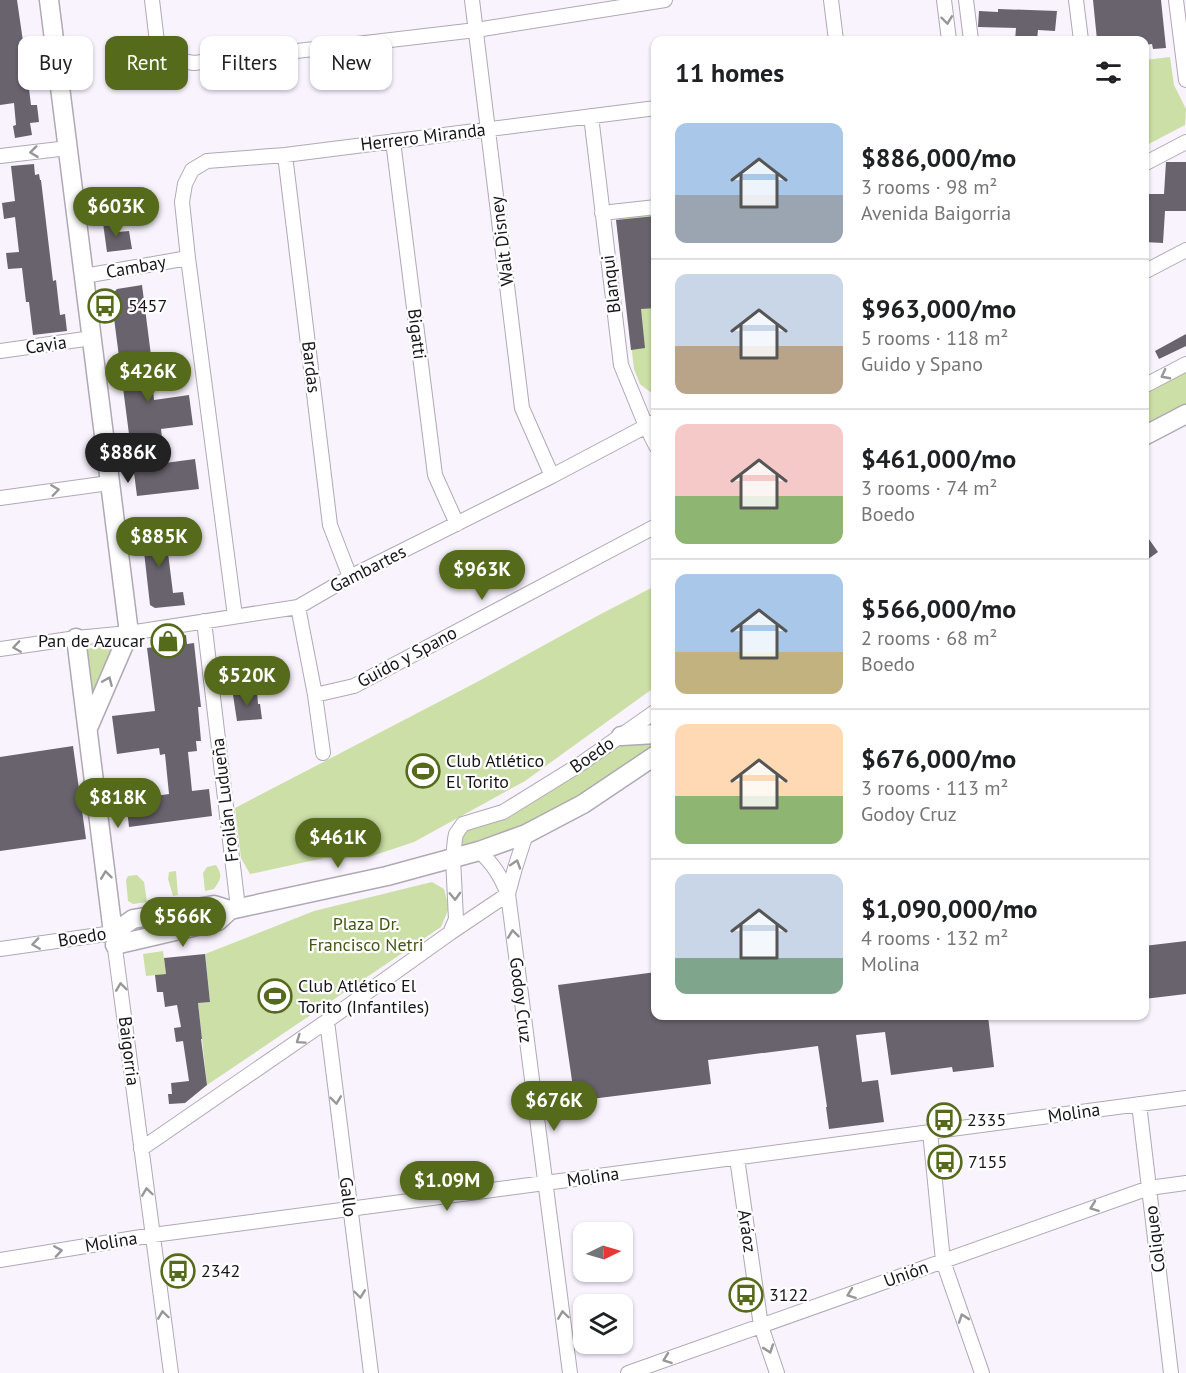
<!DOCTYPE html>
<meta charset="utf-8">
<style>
body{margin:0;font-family:"PT Sans",sans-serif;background:#f2f2f2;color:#202124;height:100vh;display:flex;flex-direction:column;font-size:22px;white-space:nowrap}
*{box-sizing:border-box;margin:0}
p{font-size:20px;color:#757577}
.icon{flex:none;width:33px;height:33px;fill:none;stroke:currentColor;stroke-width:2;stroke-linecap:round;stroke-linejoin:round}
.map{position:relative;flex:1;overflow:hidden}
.drawer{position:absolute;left:651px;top:36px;width:498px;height:984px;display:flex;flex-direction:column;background:#fff;border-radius:12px;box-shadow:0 2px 4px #0004}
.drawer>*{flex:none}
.guide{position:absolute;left:18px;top:36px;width:543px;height:54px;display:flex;gap:12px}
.needle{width:39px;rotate:85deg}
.buttons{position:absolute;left:573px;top:1222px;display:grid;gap:12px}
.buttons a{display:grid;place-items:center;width:60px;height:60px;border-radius:12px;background:#fff;box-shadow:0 2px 4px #0004;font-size:30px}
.price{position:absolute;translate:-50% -51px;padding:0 14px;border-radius:21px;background:#556b1b;color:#fff;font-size:20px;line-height:39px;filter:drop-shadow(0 2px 3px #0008)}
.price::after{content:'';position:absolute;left:50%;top:36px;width:18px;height:14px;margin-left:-9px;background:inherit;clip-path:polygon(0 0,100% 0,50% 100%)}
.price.selected{background:#222;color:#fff}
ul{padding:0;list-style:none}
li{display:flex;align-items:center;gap:18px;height:150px;padding:0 24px}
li+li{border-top:2px solid #e0e0e0}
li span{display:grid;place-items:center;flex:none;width:168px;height:120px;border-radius:12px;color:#555}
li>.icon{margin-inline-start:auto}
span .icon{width:72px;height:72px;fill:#fffc;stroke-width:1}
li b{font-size:26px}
h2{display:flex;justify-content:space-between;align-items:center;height:72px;padding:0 24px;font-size:26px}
.chip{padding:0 21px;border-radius:12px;background:#fff;box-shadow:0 2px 4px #0004;font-size:21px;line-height:54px}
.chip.selected{background:#556b1b;color:#fff}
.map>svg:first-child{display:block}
.green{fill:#cbdfa7}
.building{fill:#69636d}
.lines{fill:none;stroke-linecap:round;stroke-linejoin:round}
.minor-casing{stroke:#b0a9b4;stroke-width:16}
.major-casing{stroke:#b0a9b4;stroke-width:21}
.minor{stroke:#fff;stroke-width:14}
.major{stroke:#fff;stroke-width:18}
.oneway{stroke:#979698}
.labels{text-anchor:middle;stroke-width:4.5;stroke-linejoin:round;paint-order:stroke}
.street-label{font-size:18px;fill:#171519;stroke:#fff}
.poi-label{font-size:18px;fill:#171519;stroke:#fff;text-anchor:start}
.park-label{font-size:18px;fill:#435516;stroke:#fff}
</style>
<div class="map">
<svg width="1186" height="1373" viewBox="0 0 1186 1373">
<rect width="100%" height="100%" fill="#f9f3fe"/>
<path class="green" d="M1170,57L1174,85L1186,109L1185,125L1145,146V60Z
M655,213V392H650L640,384L634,369L616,217Z
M1186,364V414L1145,436V386Z
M655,586V687L525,781L414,842L369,857L324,858L250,874L241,858L235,808L477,682L599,615Z
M114,646L88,707L82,649Z
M655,711V755L583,804L453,858L456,834Z
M216,865C223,876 221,878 214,889L205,891L203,873L207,867Z
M176,871L178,895L173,896L168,879L169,872Z
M137,875L144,882L147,902L133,904L128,901L126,880L128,876Z
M432,882L444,889L449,908L441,927L207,1085L198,1003L210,1002L205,954L314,911Z
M163,951L166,974L146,976L143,954Z"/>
<path class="building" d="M0,0H17L25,55L23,56L27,89H29L31,105H37L39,122L30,123L32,135L15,138L13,126L16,125L14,103L0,105Z
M1093,0H1161L1166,48L1153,49L1152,44L1144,45V40H1097Z
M998,9L1057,11L1055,31L1038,30L1037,40H1015L1016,28L978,27L979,11L998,12Z
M1166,162H1186V211H1165L1163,243L1144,242V194H1164Z
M34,164L35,175L39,174L40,180H41L53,281L56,280L60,315L65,314L67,331L33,335L29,302H26L22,268L8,269L6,253L19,252L15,217L4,219L2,203L15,201L11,166Z
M656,216V308L641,309L645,348L631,350L616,220Z
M117,221L118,232L129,231L132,249L107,252L103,223Z
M142,285L153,371H151L154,400L189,395L193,425L161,429L165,463L195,459L199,489L137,496L111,295L117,289Z
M1186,334V346L1159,359L1155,351Z
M161,522L162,530L165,529L173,593L183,592L185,605L155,608L150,605L141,525Z
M1144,532L1158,552L1144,562Z
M186,635L187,644L194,643L201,707H198L201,741H196L197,751L188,752L192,791L209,789L212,816L129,827L126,800L169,794L165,754L160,755L159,748L117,754L112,716L155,711L147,648L154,647L153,638Z
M257,692L258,704H260L262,719L237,721L233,695Z
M73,746L86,839L0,851V757Z
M1186,941V994L1144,999V946Z
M205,954L210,1002L198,1003L202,1039H201L207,1085L185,1103L169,1104L168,1094H172L171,1083L189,1081L183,1041L176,1042L174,1028L181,1027L177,1005L165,1007L163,992H157L155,975L166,974L164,958Z
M656,972V1016H988L994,1067L953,1072L952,1067L891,1075L885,1032L856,1035L862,1082L878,1080L884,1122L829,1129L826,1107H827L818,1046L708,1060L711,1084L575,1101L558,985Z"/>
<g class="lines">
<g class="minor-casing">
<path id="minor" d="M152,0L157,42L169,59L194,63L476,30L665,0
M472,0L522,408L552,476
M831,0L836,40
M944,0L949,40
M966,0L971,40
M1076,0L1081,40
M1176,0L1186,80
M591,116L621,365L646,426L656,446
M393,141L435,475L457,524
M285,155L330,525L350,577
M0,156L68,148
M1144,164L1186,142
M602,213L656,207
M1144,272L1186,250
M84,276L188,258
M0,351L92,338
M1144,386L1186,364
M0,498L109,483
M298,607L315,695L323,753
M235,616L188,258L182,202L185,184L192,170L207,161L285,155L656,108
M204,621L238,908
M0,649L76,638L129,633L298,607L350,577L552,476L656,421
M315,695L354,686L656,526
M479,851C494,865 500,875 508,894L570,1373
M450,933L456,919L453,858L455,839L456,834L463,824L503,812L579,765L656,711
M0,949L113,933L171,1373
M327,1021L371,1373
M1139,1104L1171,1373
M930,1132L943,1261L982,1373
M141,1149L327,1021L450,933L508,894L515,868L526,834
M737,1158L761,1326L777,1373
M0,1260L153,1235L1186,1098
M628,1373L1149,1188L1186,1183"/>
</g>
<g class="major-casing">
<path id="major" d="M49,0L129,633L88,728
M1144,436L1186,414
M76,638L113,933L133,919L214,905L230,910L387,876L479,851L526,834L583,804L656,755
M621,736L656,734
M115,945L218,921L230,910"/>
</g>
<use href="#minor" class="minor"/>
<use href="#major" class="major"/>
</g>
<defs><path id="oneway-chevron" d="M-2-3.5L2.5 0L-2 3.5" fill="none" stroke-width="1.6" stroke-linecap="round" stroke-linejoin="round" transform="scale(1.5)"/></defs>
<g class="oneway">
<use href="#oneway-chevron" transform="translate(947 20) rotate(83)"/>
<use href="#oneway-chevron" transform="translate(34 152) rotate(173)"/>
<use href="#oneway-chevron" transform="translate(1165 375) rotate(152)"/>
<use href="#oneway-chevron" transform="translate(55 490) rotate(-8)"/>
<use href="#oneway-chevron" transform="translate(17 647) rotate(172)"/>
<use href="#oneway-chevron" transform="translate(108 681) rotate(-67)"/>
<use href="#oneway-chevron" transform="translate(516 864) rotate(-72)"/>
<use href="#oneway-chevron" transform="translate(106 875) rotate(-97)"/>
<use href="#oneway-chevron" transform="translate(455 896) rotate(88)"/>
<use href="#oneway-chevron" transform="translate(513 934) rotate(-97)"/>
<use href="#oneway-chevron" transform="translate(36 944) rotate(172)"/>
<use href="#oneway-chevron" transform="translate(121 987) rotate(-97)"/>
<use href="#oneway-chevron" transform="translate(300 1040) rotate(145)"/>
<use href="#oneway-chevron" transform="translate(336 1100) rotate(83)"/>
<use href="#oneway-chevron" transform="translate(147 1192) rotate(-98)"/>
<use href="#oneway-chevron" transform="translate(1094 1207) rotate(160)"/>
<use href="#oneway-chevron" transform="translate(58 1251) rotate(-9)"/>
<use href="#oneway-chevron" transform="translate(360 1294) rotate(83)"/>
<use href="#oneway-chevron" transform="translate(851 1294) rotate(160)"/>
<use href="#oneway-chevron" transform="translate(163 1315) rotate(-98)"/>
<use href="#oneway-chevron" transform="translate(563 1315) rotate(-98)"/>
<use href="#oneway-chevron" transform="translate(963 1318) rotate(-109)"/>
<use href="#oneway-chevron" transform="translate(769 1349) rotate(71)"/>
<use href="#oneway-chevron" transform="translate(667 1359) rotate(160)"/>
</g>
<defs>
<g id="bus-ring" transform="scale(1.725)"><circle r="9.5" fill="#fff" stroke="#556b1b" stroke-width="1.5"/><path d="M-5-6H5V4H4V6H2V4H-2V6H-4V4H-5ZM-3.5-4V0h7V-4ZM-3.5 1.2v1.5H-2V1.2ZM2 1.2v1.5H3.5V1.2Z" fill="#556b1b"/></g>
<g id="shop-ring" transform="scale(1.725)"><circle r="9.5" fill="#fff" stroke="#556b1b" stroke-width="1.5"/><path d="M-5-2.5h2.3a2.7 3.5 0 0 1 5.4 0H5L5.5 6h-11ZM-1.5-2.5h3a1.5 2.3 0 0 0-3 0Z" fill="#556b1b"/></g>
<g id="stadium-ring" transform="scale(1.725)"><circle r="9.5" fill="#fff" stroke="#556b1b" stroke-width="1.5"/><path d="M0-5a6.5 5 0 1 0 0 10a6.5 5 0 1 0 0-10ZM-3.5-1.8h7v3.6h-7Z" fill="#556b1b"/></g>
</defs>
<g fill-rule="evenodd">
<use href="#bus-ring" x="105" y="306"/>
<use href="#shop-ring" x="168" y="641"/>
<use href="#stadium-ring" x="423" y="771"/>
<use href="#stadium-ring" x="275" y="996"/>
<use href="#bus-ring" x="944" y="1120"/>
<use href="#bus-ring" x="945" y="1162"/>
<use href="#bus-ring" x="178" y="1271"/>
<use href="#bus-ring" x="746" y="1295"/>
</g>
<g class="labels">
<g class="street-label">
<text transform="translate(423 137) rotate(-7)" y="6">Herrero Miranda</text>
<text transform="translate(502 241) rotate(-97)" y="6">Walt Disney</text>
<text transform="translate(136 267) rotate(-10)" y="6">Cambay</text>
<text transform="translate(611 284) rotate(-97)" y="6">Blanqui</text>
<text transform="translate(417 334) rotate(83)" y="6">Bigatti</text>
<text transform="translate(46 345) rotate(-8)" y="6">Cavia</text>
<text transform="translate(311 367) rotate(83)" y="6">Bardas</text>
<text transform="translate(368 569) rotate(-27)" y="6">Gambartes</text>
<text transform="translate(407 657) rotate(-28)" y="6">Guido y Spano</text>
<text transform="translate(592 755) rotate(-35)" y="6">Boedo</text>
<text transform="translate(225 800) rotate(-97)" y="6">Froilán Ludueña</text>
<text transform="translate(82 937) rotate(-9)" y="6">Boedo</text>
<text transform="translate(521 1000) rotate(83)" y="6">Godoy Cruz</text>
<text transform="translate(129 1051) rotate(83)" y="6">Baigorria</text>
<text transform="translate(1074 1113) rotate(-8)" y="6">Molina</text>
<text transform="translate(593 1177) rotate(-8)" y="6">Molina</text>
<text transform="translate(348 1197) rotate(83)" y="6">Gallo</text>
<text transform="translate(747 1231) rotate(82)" y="6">Aráoz</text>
<text transform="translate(1155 1239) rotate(-97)" y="6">Coliqueo</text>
<text transform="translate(111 1242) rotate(-9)" y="6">Molina</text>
<text transform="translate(906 1274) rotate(-20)" y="6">Unión</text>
</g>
<g class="poi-label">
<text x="128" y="312">5457</text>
<text x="145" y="647" text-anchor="end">Pan de Azucar</text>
<text x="446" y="767">Club Atlético<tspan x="446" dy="21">El Torito</tspan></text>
<text x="298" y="992">Club Atlético El<tspan x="298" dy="21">Torito (Infantiles)</tspan></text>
<text x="967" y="1126">2335</text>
<text x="968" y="1168">7155</text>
<text x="201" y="1277">2342</text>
<text x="769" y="1301">3122</text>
</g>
<g class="park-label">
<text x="366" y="930">Plaza Dr.<tspan x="366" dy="21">Francisco Netri</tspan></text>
</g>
</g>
</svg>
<div class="buttons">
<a><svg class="needle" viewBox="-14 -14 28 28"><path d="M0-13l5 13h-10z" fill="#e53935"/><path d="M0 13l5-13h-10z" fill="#757577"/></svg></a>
<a><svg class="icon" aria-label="layers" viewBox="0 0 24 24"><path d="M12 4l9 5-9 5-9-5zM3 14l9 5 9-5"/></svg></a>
</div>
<b class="price" style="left:116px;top:238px">$603K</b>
<b class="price" style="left:148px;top:403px">$426K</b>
<b class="price selected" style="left:128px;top:484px">$886K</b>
<b class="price" style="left:159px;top:568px">$885K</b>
<b class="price" style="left:482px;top:601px">$963K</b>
<b class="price" style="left:247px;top:707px">$520K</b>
<b class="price" style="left:118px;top:829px">$818K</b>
<b class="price" style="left:338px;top:869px">$461K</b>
<b class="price" style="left:183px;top:948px">$566K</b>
<b class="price" style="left:554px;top:1132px">$676K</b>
<b class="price" style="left:447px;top:1212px">$1.09M</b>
<div class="guide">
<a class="chip">Buy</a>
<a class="chip selected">Rent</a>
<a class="chip">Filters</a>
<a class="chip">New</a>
</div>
<section class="drawer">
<h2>11 homes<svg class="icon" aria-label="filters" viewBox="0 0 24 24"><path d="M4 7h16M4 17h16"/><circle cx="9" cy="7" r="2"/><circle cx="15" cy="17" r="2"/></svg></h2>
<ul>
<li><span style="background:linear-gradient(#a9c7e8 60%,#9aa5b1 0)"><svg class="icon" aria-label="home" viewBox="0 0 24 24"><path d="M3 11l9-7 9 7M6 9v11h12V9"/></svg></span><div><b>$886,000/mo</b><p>3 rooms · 98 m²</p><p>Avenida Baigorria</p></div></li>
<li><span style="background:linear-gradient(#c9d6e8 60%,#b9a48a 0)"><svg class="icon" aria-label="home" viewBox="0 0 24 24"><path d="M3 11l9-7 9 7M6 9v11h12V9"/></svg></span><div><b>$963,000/mo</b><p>5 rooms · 118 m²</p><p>Guido y Spano</p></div></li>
<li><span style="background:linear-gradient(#f6c9c9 60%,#8fb573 0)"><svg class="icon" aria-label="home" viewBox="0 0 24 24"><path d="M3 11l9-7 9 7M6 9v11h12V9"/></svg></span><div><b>$461,000/mo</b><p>3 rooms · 74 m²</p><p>Boedo</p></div></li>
<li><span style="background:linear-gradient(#a9c7e8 65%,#c2b280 0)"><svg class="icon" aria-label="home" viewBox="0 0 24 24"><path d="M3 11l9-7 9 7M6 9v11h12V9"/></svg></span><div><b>$566,000/mo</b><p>2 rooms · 68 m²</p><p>Boedo</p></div></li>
<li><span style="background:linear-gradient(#ffd9b3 60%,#8fb573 0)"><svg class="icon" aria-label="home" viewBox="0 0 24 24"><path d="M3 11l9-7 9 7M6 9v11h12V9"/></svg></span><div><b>$676,000/mo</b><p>3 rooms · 113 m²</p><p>Godoy Cruz</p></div></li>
<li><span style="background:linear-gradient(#c9d6e8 70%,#7fa58c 0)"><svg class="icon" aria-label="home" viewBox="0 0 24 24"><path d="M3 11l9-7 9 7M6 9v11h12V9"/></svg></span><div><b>$1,090,000/mo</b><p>4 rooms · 132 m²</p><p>Molina</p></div></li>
</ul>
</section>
</div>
